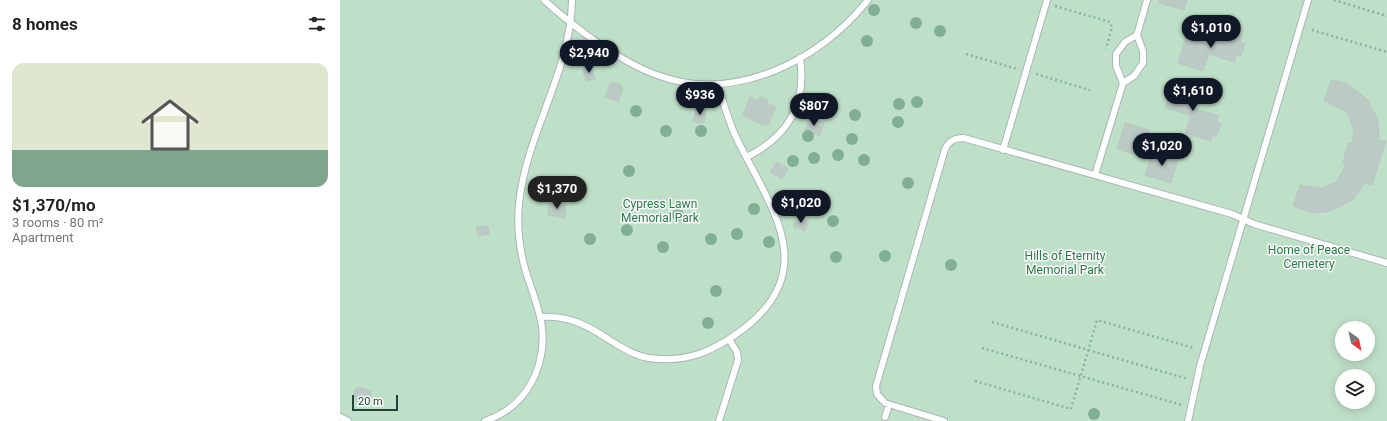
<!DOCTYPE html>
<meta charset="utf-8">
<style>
body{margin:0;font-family:Roboto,sans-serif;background:#f6f6f6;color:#222;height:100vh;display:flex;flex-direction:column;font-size:15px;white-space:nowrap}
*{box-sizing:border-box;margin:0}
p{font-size:13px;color:#767676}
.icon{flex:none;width:22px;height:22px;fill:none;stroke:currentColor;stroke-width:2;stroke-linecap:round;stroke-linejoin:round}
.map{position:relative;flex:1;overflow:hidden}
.panel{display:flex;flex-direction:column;background:#fff;width:340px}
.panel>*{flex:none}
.needle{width:26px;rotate:147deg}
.fabs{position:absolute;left:995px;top:321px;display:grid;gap:8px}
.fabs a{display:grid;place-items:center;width:40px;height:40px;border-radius:50%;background:#fff;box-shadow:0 2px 10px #0003;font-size:20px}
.scale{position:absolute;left:12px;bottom:10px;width:46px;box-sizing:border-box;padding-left:4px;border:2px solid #24423a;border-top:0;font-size:11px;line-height:14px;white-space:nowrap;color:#24423a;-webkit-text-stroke:3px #f7fbf9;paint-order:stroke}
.price{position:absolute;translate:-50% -34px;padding:0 9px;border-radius:14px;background:#111827;color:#fff;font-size:13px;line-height:26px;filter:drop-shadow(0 1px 2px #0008)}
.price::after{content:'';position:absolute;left:50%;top:24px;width:12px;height:9px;margin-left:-6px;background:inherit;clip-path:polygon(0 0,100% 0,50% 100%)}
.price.current{background:#222;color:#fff}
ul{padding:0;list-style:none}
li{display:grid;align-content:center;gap:8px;height:212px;padding:0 12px}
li+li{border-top:1px solid #e0e0e0}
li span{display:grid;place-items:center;height:124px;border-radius:12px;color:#555}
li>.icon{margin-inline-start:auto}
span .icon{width:72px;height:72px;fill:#fffc;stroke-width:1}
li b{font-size:17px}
h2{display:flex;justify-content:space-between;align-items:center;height:48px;padding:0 12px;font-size:17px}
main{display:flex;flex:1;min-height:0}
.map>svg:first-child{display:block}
.green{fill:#bfe0c8;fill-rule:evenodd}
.building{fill:#bbcac4;stroke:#b8c9c2}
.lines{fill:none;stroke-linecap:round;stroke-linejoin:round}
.lane-casing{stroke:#a8b8b2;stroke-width:8}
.path{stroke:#86b3a5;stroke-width:2.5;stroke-dasharray:2 3;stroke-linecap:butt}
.lane{stroke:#fff;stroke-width:6}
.tree{fill:#80af93}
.labels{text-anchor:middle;stroke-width:3;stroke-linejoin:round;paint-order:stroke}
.park-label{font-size:12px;fill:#2d7a4b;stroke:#f7fbf9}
</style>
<main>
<section class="panel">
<h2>8 homes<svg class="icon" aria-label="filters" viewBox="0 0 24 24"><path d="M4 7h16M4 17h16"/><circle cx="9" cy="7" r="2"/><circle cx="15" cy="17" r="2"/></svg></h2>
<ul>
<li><span style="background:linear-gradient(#dfe7d0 70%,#7fa58c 0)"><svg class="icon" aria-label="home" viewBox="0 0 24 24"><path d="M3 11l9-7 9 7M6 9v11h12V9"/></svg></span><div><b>$1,370/mo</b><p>3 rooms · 80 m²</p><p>Apartment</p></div></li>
</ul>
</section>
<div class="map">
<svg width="1047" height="421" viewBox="0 0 1047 421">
<rect width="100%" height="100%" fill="#e6efeb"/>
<path class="green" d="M0,0H1047V421H0ZM1002,328H1028V354H1002ZM1002,376H1028V402H1002Z"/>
<path class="building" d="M820,0H847L844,10L819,3Z
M877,28L902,35L900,43L905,44L901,56L897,54L894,62L869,54L863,71L838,63L846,37L872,45Z
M251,67L255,79L246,81L243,70Z
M991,80L1007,83L1027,99L1038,120L1039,140L1046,141L1032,185L1025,183L1014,199L995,209L986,212L971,213L953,206L960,185L982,188L996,182L1004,169L1005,163H1003L1008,143H1012L1014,131L1008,114L1002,109L989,104V102L984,101Z
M273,82L282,85L281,87L283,88L278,102L265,97L270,83L272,84Z
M833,82L858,90L853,108L879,116L877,122L881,123L877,135L873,134L871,141L845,133L851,115L825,108Z
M410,97L416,100L419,99L420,97L428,100L427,102L429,104L436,107L428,125H422L403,115Z
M358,107L366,110L364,123L353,122L356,108L358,109Z
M469,118L484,123L480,136L465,131Z
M785,123L809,130L801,156L777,149Z
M813,151L838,159L831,183L805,175Z
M437,162L448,169L442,179L430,172Z
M212,203H226L225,218L208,215V204Z
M461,217L469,222L464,231L459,228H454L453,224Z
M148,226L149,234L138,236L136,227Z
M19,387L32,391L28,404L15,400V398L13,397L16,388L18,389Z"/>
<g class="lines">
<g class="lane-casing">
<path id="lane" d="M204,0C234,27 278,61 317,75C393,104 480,61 528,0
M783,83L794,76L803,63V51L797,35L807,0
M663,150L707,0
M407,157C448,136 467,105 460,58
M755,175L783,83L776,66V54L785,42L797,35
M201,317C229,315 249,326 271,341C283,348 295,356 309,358C347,363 372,352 402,330C484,268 428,205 395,135C388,119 383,101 377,84
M0,417L8,421
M545,417L549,405
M145,421C172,412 191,392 199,364C210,326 194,301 184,265C179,245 177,225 179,204C186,133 231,72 232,0
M379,421L398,360L397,352L389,339
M604,421L545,403L537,394L536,386L605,149C609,141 614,138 624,138L892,214L914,224L1047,263
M848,421L860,366L968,0"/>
</g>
<path class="path" d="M994,0L1047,16
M715,6L770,22L772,27L766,49
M972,30L1047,52
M626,54L677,69
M696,74L750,90
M652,322L848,379
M642,348L842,405
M635,381L731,409L757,320L854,348"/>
<use href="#lane" class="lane"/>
</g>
<g class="tree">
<circle cx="534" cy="10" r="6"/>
<circle cx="576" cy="23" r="6"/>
<circle cx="600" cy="31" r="6"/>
<circle cx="527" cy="41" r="6"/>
<circle cx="577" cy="102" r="6"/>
<circle cx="559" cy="104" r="6"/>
<circle cx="296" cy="111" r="6"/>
<circle cx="485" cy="113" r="6"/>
<circle cx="515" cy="115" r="6"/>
<circle cx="558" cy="122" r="6"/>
<circle cx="326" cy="131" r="6"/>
<circle cx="361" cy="131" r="6"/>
<circle cx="468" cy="136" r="6"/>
<circle cx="512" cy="139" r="6"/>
<circle cx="498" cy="155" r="6"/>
<circle cx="474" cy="158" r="6"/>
<circle cx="524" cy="160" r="6"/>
<circle cx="453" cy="161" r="6"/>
<circle cx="289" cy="171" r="6"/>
<circle cx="568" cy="183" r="6"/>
<circle cx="414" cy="209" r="6"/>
<circle cx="338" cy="215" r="6"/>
<circle cx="493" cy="221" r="6"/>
<circle cx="287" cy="230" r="6"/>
<circle cx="397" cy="234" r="6"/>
<circle cx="250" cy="239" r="6"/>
<circle cx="371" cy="239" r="6"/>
<circle cx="429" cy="242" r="6"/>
<circle cx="323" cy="247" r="6"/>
<circle cx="545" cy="256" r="6"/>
<circle cx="496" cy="257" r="6"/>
<circle cx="611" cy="265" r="6"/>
<circle cx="376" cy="291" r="6"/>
<circle cx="368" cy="323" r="6"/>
<circle cx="754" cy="414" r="6"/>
</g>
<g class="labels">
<g class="park-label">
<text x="320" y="208">Cypress Lawn<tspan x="320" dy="14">Memorial Park</tspan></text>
<text x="969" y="254">Home of Peace<tspan x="969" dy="14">Cemetery</tspan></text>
<text x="725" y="260">Hills of Eternity<tspan x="725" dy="14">Memorial Park</tspan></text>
</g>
</g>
</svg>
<div class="fabs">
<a><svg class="needle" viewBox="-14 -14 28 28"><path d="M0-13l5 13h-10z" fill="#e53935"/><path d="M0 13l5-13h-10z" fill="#767676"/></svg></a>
<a><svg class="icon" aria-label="layers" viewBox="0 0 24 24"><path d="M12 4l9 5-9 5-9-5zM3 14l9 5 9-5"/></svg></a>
</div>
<div class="scale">20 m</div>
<b class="price" style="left:871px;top:49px">$1,010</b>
<b class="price" style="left:249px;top:74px">$2,940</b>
<b class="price" style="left:853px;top:112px">$1,610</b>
<b class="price" style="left:360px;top:116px">$936</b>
<b class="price" style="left:474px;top:127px">$807</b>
<b class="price" style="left:822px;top:167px">$1,020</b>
<b class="price current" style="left:217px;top:210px">$1,370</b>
<b class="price" style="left:461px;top:224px">$1,020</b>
</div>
</main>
